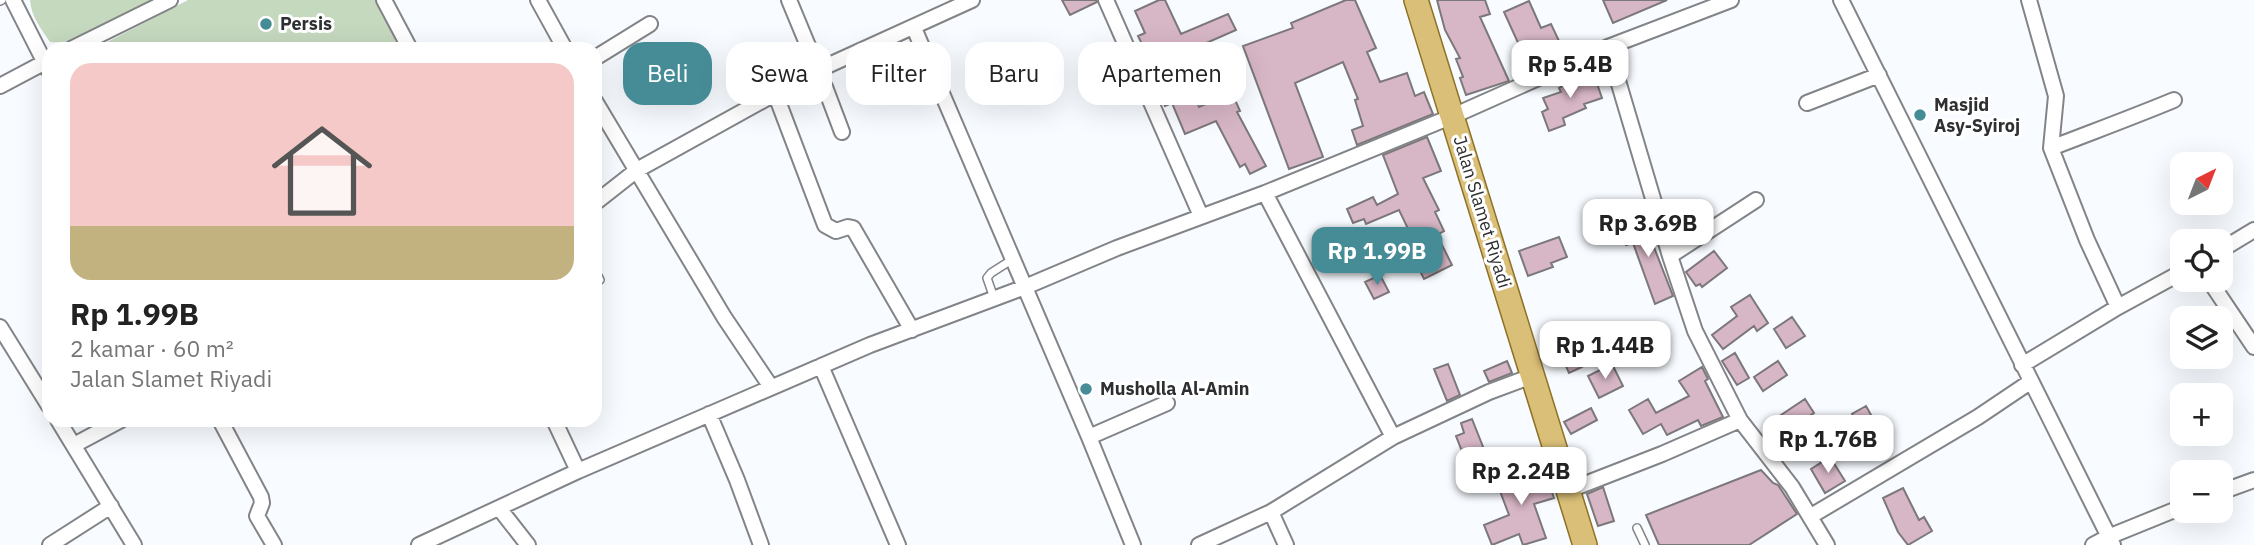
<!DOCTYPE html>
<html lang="id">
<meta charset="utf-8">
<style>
body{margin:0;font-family:"IBM Plex Sans",sans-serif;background:#f6f6f6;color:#222;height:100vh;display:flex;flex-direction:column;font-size:26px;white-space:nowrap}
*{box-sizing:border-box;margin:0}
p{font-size:23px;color:#767676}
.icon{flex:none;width:38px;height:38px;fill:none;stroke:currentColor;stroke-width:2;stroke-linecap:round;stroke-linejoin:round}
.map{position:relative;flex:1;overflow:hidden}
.sheet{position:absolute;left:42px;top:42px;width:560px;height:385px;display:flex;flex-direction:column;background:#fff;border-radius:21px;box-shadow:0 7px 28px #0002}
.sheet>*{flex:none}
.hud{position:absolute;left:623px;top:42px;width:665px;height:63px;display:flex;gap:14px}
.needle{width:46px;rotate:42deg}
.buttons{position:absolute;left:2170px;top:152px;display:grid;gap:14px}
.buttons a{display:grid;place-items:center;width:63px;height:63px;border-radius:14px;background:#fff;box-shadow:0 7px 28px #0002;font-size:35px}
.price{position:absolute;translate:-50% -60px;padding:0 16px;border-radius:14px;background:#fff;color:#222;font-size:23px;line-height:46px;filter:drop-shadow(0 2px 4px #0008)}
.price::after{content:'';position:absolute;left:50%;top:42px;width:21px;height:16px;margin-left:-10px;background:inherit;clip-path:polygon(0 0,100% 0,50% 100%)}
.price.current{background:#468c97;color:#fff}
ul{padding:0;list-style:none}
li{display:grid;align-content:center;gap:14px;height:371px;padding:0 28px}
li span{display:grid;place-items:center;height:217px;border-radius:21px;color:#555}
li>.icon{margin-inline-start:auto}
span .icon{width:126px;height:126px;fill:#fffc;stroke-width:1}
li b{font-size:30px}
.chip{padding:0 24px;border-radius:21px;background:#fff;box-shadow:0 7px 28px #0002;font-size:24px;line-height:63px}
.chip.current{background:#468c97;color:#fff}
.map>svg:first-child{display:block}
.green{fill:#c5d9bf}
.building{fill:#d7b6c5;stroke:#7c787a;stroke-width:2}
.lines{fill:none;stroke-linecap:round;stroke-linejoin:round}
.service-casing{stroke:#828487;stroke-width:10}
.minor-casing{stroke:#828487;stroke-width:18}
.primary-casing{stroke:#8e7125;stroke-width:26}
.service{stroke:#fff;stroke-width:7}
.minor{stroke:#fff;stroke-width:14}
.primary{stroke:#dabf78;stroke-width:23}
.poi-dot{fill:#468c97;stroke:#fff;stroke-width:2.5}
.labels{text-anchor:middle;stroke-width:6;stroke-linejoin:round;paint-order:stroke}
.poi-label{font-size:18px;font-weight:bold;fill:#2e2f31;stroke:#fff;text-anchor:start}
.street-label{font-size:18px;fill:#2e2f31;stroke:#fff}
</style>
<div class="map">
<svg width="2254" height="545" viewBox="0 0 2254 545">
<rect width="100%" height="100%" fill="#f8fbff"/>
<path class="green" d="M30,0H152C126,22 85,45 50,42C41,29 31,16 30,0Z
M188,0H378L402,49H94Z"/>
<path class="building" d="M1062,0H1096L1097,2L1070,15Z
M1159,0H1165L1181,34L1228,14L1236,30L1188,51L1197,72L1186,76L1199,107L1232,93L1240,111L1237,112L1266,166L1250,174L1245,164L1240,167L1216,121L1185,134L1172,103L1165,106L1140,53L1145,50L1138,36L1145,33L1135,11Z
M1346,0H1355L1376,48L1367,52L1380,82L1407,73L1415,96L1424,92L1433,114L1357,145L1352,130L1363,126L1355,100L1358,99L1343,62L1295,83L1323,157L1289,169L1243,46L1293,28L1291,23Z
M1437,0H1485L1490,14L1480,17L1509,81L1466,95L1460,78L1463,77L1456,59L1460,58L1445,30Z
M1603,0H1667L1613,23Z
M1529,1L1541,28L1551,24L1559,41L1524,56L1504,12Z
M1593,72L1602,98L1584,104L1586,108L1563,118L1565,125L1549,131L1542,112L1548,109L1543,98L1561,92L1559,88L1562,86L1561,84Z
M1427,137L1441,171L1423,178L1439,210L1435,212L1444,231L1437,235L1452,265L1424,279L1406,243L1413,239L1399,210L1366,224L1364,219L1353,223L1347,209L1373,197L1377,205L1398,194L1383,155Z
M1643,219L1673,296L1655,304L1633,243L1626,245L1620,226Z
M1559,237L1567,257L1551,263L1553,267L1528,276L1519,251Z
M1714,251L1727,268L1702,287L1700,284L1696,286L1686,272Z
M1380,275L1389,292L1374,299L1365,282Z
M1750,295L1768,323L1757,331L1754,326L1723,349L1712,335L1737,316L1731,307Z
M1792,317L1805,336L1786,348L1774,329Z
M1574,347L1582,367L1569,373L1560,353Z
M1735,353L1749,378L1737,385L1722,361Z
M1507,361L1512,373L1489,382L1484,371Z
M1778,361L1787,375L1763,391L1754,377Z
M1448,364L1460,395L1447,401L1434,369Z
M1612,364L1623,386L1599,398L1588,376Z
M1702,367L1708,379L1705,381L1723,417L1701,426L1698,420L1667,435L1661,424L1643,434L1629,410L1648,399L1656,413L1689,396L1679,381Z
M1805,399L1814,413L1789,429L1781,415Z
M1866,406L1875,422L1861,430L1852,414Z
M1591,408L1597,420L1571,434L1564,422Z
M1472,419L1491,467L1471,474L1456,436L1464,433L1461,423Z
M1830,457L1845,481L1825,493L1811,469Z
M1533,465L1537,478L1546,475L1554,498L1534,504L1546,538L1523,545L1519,534L1492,545L1484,525L1509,515L1500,491L1504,489L1501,473Z
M1761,470L1773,483L1778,485L1797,514L1749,545H1659L1646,515Z
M1603,487L1614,521L1598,526L1587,494Z
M1903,488L1919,520L1924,517L1932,531L1908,545L1898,532L1883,498Z"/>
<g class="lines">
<g class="service-casing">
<path id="service" d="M0,1L2,0
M595,270L600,280
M994,298L987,278L991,273L1013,259
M1637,528L1645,545"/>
</g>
<g class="minor-casing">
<path id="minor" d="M13,0L49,71
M384,0L410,49
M538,0L565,49
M789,0L818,70L972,0
M1106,0L1201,216
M1841,0L2113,545
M2029,0L2056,96L2051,148L2087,240L2118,307
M914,28L1089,437L1133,545
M1608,47L1670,256L1695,331L1740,420L1792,487L1827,545
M71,49L170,0
M595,58L650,24
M808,75L815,85L825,87L842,132
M0,86L49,60
M775,93L825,225L836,231L848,227L853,228L912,330
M595,101L724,317L771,387
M1807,103L1879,75
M2051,148C2092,132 2133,117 2174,100
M1265,193L1393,437
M595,203L637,170L818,70
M2221,250L2254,230
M1670,256L1756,200
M2209,280L2254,347
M0,327L49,406
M2022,365L2118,307L2182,272
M821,366L898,545
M709,414L737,480L761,545
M58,420L134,545
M220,420L261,497L262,503L257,516L274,545
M554,420L578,471
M1089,437L1167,403
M74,445L121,420
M1567,491L1662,454L1740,420
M2221,492L2254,480
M499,508L528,545
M1271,512L1286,545
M1811,516L1978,417L2030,382
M50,545L111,506
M419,545L578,471L870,345L1025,287L1117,248L1265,193L1453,116L1608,47L1731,0
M1199,545L1271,512L1393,437L1489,392L1532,376
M2093,545L2108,537L2182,507"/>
</g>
<g class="primary-casing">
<path id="primary" d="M1416,0L1585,545"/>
</g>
<use href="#service" class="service"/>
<use href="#minor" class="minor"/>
<use href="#primary" class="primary"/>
</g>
<g class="poi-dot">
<circle cx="266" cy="24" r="7"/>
<circle cx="1920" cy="115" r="7"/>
<circle cx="1086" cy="389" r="7"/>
</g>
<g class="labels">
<g class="poi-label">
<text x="280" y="30">Persis</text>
<text x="1934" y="111">Masjid<tspan x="1934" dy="21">Asy-Syiroj</tspan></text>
<text x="1100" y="395">Musholla Al-Amin</text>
</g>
<g class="street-label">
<text transform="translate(1482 212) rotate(73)" y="6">Jalan Slamet Riyadi</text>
</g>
</g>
</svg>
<div class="buttons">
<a><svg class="needle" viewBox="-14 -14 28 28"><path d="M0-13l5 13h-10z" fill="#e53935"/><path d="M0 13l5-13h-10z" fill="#767676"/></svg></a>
<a><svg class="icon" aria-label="locate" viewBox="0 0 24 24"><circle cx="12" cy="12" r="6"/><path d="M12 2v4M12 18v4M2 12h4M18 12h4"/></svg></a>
<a><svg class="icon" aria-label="layers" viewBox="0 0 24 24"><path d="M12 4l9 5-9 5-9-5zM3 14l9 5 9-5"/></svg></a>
<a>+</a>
<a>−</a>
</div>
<b class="price" style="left:1570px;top:100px">Rp 5.4B</b>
<b class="price" style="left:1648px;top:259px">Rp 3.69B</b>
<b class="price current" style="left:1377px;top:287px">Rp 1.99B</b>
<b class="price" style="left:1605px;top:381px">Rp 1.44B</b>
<b class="price" style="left:1828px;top:475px">Rp 1.76B</b>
<b class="price" style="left:1521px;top:507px">Rp 2.24B</b>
<div class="hud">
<a class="chip current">Beli</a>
<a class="chip">Sewa</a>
<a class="chip">Filter</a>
<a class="chip">Baru</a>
<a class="chip">Apartemen</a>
</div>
<section class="sheet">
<ul>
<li><span style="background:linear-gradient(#f6c9c9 75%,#c2b280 0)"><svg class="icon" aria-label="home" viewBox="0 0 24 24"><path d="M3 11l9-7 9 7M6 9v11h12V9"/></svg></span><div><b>Rp 1.99B</b><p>2 kamar · 60 m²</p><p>Jalan Slamet Riyadi</p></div></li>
</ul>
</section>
</div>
